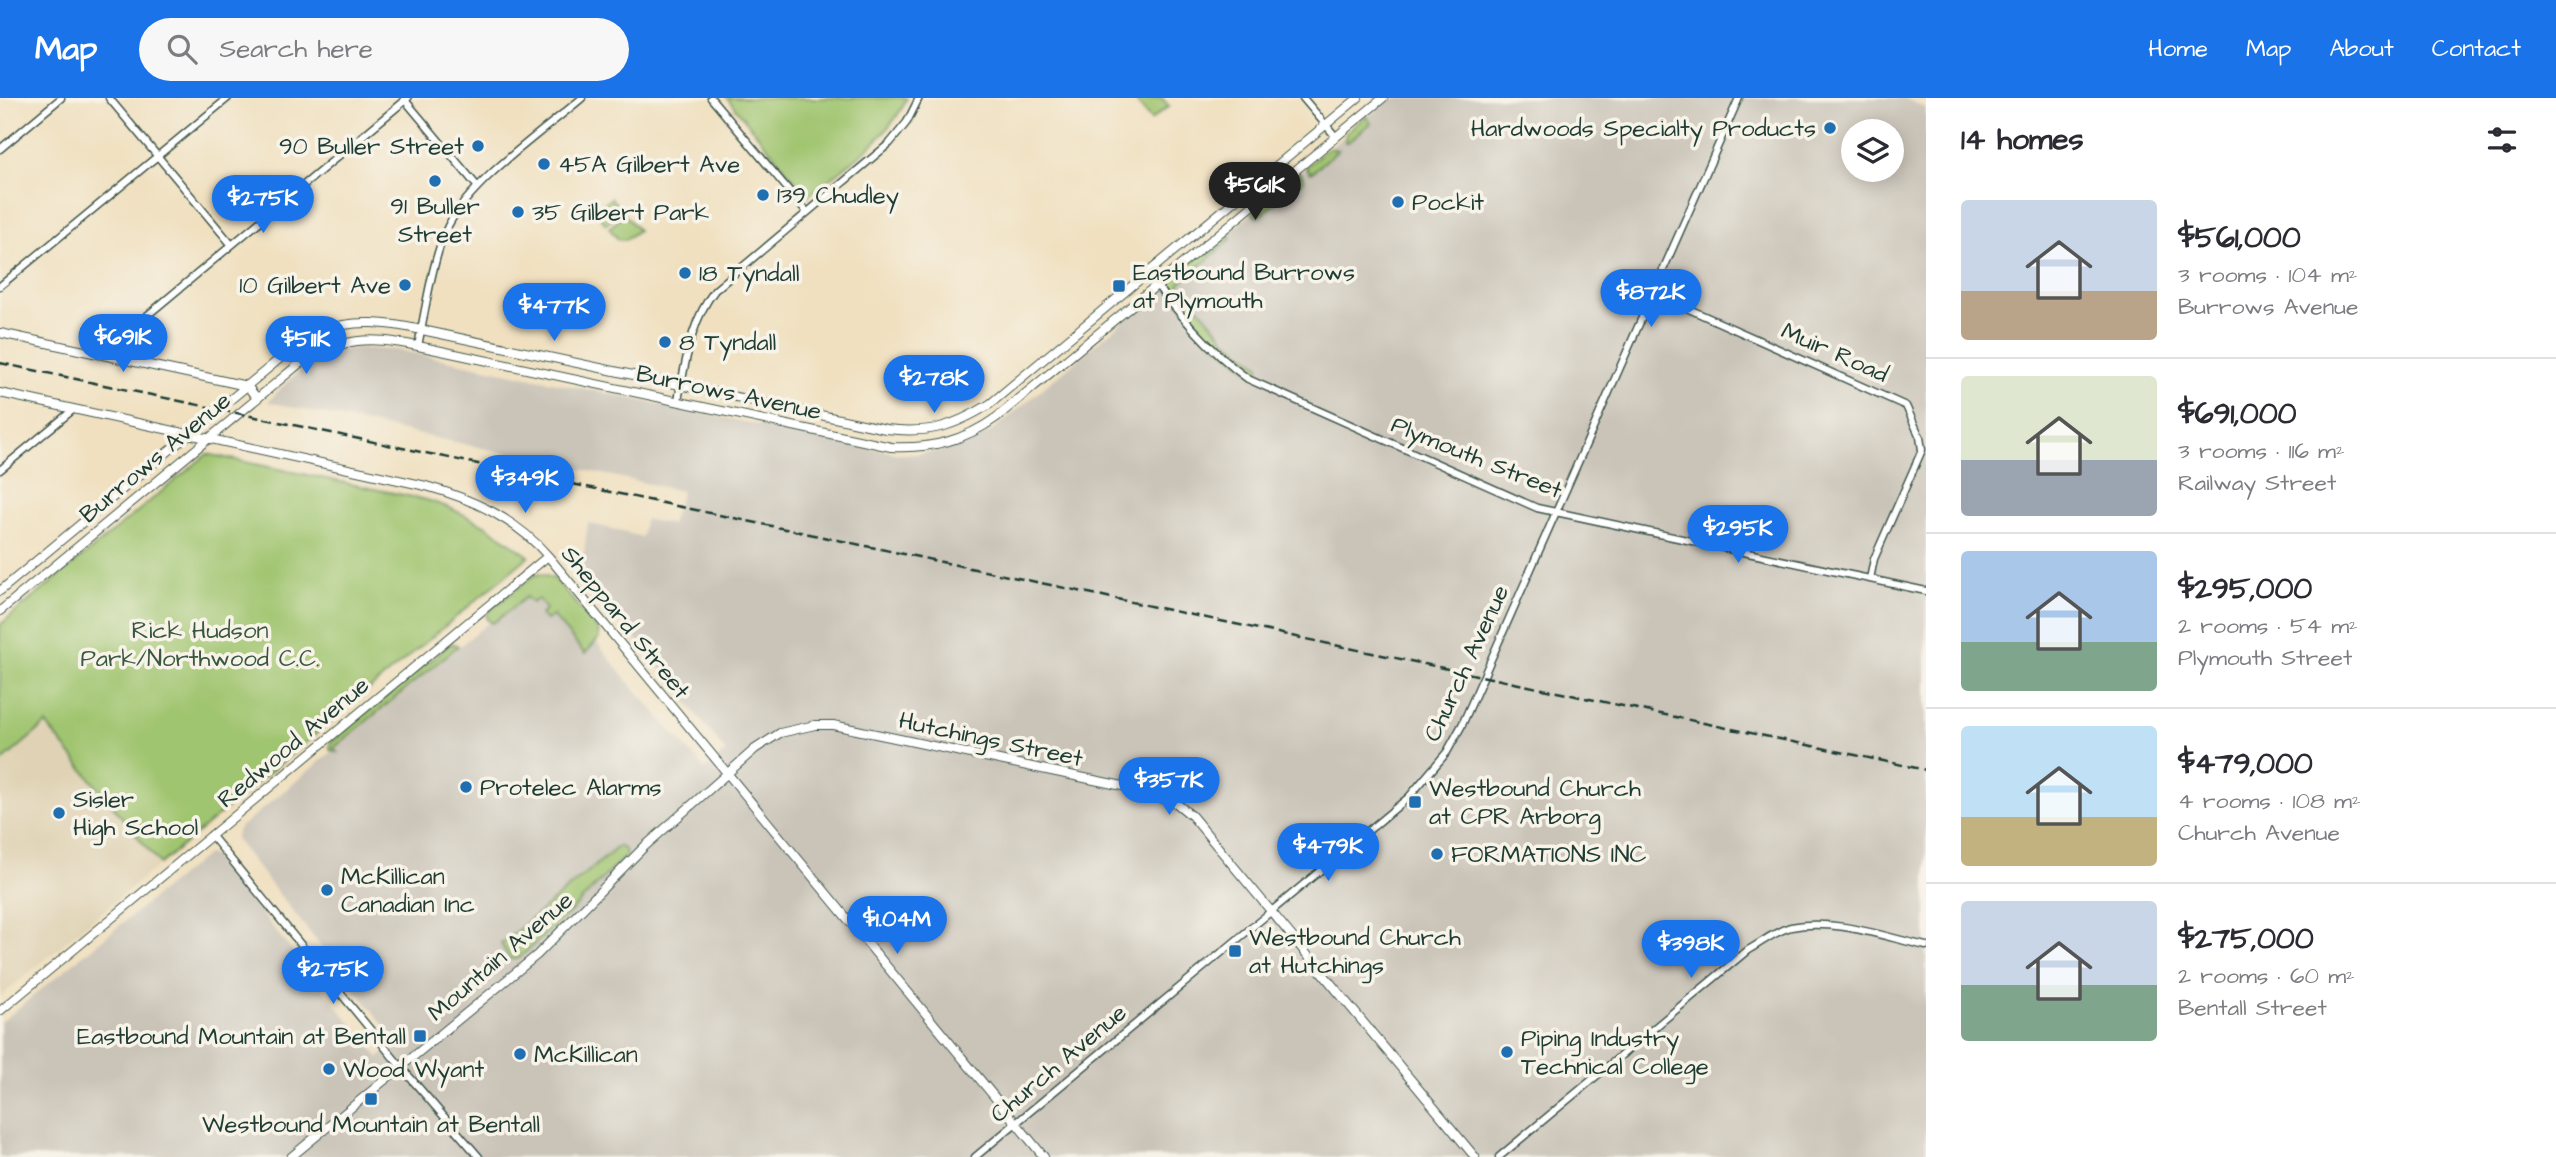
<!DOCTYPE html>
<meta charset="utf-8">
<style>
body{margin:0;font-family:"Architects Daughter",sans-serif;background:#f7f7f7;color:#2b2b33;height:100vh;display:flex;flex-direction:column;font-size:26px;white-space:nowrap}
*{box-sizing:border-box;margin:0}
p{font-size:23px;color:#7c7c81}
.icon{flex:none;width:38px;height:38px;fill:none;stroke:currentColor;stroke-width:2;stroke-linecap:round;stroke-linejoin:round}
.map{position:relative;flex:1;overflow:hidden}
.panel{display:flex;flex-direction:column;background:#fff;width:630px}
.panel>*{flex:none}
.tools{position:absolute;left:1841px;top:21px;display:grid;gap:14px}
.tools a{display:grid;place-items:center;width:63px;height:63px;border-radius:50%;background:#fff;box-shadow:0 4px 18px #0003;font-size:35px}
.price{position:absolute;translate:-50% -60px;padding:0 16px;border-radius:24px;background:#1a73e8;color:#fff;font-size:23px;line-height:46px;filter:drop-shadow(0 2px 4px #0008)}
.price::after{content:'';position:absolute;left:50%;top:42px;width:21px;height:16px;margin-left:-10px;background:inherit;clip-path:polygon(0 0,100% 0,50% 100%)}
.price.selected{background:#222;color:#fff}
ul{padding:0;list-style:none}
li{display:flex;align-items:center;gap:21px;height:175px;padding:0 35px}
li+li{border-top:2px solid #e1e1e2}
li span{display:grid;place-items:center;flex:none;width:196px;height:140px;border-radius:7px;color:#555}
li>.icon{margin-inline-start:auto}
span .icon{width:84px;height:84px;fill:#fffc;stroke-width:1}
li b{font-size:30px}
h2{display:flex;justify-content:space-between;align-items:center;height:84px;padding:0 35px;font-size:30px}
header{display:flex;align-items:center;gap:42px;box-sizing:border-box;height:98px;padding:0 35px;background:#1a73e8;color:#fff}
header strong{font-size:33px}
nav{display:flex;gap:38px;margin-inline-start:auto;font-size:24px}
.search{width:490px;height:63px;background:#f7f7f7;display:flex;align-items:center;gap:18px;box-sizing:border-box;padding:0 24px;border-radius:38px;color:#7c7c81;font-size:26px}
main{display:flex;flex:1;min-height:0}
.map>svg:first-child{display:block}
.built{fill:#e0d3b5}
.industrial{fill:#c9c3b8;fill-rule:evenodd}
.green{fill:#a0c56f;stroke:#608152;stroke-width:2}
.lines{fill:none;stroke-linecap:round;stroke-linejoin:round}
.minor-casing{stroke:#3e5549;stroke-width:9}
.tertiary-casing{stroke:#3e5549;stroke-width:10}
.minor{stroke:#fff;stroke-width:6}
.tertiary{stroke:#fff;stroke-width:8}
.rail{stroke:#1f3d34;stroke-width:2.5;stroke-dasharray:10 5;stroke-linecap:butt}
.poi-dot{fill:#1f6fb2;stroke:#f7f3e8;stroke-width:2.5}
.labels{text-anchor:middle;stroke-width:7;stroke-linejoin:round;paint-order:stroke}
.poi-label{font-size:24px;fill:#1f3d34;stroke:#f7f3e8;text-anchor:start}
.street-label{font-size:24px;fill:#1f3d34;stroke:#f7f3e8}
.park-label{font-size:24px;fill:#395840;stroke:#f7f3e8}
</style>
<header>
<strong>Map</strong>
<div class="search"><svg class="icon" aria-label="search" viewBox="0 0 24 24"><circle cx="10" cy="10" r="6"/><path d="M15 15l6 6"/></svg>Search here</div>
<nav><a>Home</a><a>Map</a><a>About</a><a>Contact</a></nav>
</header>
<main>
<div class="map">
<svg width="1926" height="1059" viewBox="0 0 1926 1059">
<rect width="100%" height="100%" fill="#f7f3e8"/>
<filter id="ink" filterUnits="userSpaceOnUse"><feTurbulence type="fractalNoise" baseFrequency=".0143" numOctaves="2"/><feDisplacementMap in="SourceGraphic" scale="14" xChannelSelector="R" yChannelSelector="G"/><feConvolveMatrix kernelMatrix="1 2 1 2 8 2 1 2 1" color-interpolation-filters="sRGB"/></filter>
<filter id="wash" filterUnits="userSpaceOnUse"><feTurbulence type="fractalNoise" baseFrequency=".00686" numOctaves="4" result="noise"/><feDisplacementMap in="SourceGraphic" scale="28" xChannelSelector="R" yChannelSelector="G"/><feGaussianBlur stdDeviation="1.57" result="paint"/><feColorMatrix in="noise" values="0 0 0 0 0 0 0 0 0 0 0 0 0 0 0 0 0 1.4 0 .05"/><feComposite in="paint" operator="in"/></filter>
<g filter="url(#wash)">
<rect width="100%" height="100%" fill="#f0e0c0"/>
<path class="built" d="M45,626L160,766L0,899V665Z"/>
<path class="industrial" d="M1390,0H1904L1926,10V1059H0V925L207,756L215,758L379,960L398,945L235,741L238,731L500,515L546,482L631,587L705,671L726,654L659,568L581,477L588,425L642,439L645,421L671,427L682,393L268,304L287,284L312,264L335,253L356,250L398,252L899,356H918L949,351L992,333ZM1853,33H1892V72H1853Z"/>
<path class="green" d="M727,0H907C888,43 843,69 808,98Z
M1133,0H1162L1169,8L1151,22Z
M1366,18L1371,25L1348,44H1345L1346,34Z
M1328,50L1338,52L1311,75L1306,69Z
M1300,74L1304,82L1258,119L1253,115L1255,110Z
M611,100L622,113L606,126L599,118L600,109Z
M625,117L638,132L625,142L618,141L609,130Z
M1225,136H1228L1231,141L1179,186L1227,243L1259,267V274L1252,275L1213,244L1168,188L1172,179Z
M207,356L427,402L450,410L485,427L529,458L160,766L46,626L0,665V527Z
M540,476L555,481L598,532L599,540L585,556L553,518L546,522L541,517L546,511L538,501L532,505L526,499L496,523L492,525L487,521V515L532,478Z
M452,545L458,548L334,650L337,654L330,652V645Z
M619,748L625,752L626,757L568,816L518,861H510L501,846Z"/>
</g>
<g filter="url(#ink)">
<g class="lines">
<g class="minor-casing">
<path id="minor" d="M109,0L231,146
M711,0L807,114
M1303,0L1336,39
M404,1L477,88
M0,51L61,0
M1147,175C1177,213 1208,252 1248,281L1537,410L1926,493
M0,188L228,0
M1653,195L1906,308L1920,339L1922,352L1874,461L1870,481
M418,248C425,214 433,158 448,128C471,83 542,34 582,0
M101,256L408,0
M678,302C686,264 690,224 715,192L890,45L907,24L919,0
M0,372L74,311
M211,737L401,969L479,1059
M975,1059L1409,699L1447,654L1462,627L1739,0
M1499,1059L1748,852C1761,845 1777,832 1791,829C1835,820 1884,839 1926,848"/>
</g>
<g class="tertiary-casing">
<path id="tertiary" d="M0,235L247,288L257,300
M0,295L426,388C473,401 516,421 548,458L1044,1059
M0,493L289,253C300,247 311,239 323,233C353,220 390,225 422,232L886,331C929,336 953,329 990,306L1358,0
M0,513L299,266C347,239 365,238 418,248L891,349C931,351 964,343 997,319L1383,0
M0,913L548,458
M291,1059L537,857L644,749L755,651L780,635L815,627H833L1132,690L1176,705L1192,718L1475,1059"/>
</g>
<use href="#minor" class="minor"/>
<use href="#tertiary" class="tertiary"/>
<path class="rail" d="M0,265L1926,672"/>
</g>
</g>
<g class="poi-dot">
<circle cx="1830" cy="30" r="7"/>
<circle cx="478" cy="48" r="7"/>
<circle cx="544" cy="66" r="7"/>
<circle cx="435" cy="83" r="7"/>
<circle cx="763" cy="97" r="7"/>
<circle cx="1398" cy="104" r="7"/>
<circle cx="518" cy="114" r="7"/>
<circle cx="685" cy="175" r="7"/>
<circle cx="405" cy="187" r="7"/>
<rect x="1112" y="181" width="14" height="14" rx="3.5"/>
<circle cx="665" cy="244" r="7"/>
<circle cx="466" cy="689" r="7"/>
<rect x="1408" y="697" width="14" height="14" rx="3.5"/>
<circle cx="59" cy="715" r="7"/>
<circle cx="1437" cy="756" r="7"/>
<circle cx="327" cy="792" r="7"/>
<rect x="1228" y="846" width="14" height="14" rx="3.5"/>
<rect x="413" y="931" width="14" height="14" rx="3.5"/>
<circle cx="1507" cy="954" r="7"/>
<circle cx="520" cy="956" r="7"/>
<circle cx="329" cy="971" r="7"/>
<rect x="364" y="994" width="14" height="14" rx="3.5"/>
</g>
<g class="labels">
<g class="poi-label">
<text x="1816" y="38" text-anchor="end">Hardwoods Specialty Products</text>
<text x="464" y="56" text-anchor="end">90 Buller Street</text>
<text x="558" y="74">45A Gilbert Ave</text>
<text x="777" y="105">139 Chudley</text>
<text x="1412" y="112">Pockit</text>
<text x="435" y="116" text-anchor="middle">91 Buller<tspan x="435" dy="28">Street</tspan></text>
<text x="532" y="122">35 Gilbert Park</text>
<text x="1133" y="182">Eastbound Burrows<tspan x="1133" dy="28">at Plymouth</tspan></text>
<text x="699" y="183">18 Tyndall</text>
<text x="391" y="195" text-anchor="end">10 Gilbert Ave</text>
<text x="679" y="252">8 Tyndall</text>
<text x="480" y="697">Protelec Alarms</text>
<text x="1429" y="698">Westbound Church<tspan x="1429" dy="28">at CPR Arborg</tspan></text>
<text x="73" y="709">Sisler<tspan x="73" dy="28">High School</tspan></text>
<text x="1451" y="764">FORMATIONS INC</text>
<text x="341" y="786">McKillican<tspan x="341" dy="28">Canadian Inc</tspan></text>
<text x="1249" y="847">Westbound Church<tspan x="1249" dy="28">at Hutchings</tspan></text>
<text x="406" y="946" text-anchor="end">Eastbound Mountain at Bentall</text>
<text x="1521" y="948">Piping Industry<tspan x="1521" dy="28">Technical College</tspan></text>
<text x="534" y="964">McKillican</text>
<text x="343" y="979">Wood Wyant</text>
<text x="371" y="1034" text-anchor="middle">Westbound Mountain at Bentall</text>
</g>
<g class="street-label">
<text transform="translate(1835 254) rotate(24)" y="8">Muir Road</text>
<text transform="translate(729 294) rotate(12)" y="8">Burrows Avenue</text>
<text transform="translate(155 359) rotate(-40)" y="8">Burrows Avenue</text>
<text transform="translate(1477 359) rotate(22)" y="8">Plymouth Street</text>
<text transform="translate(626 524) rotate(51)" y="8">Sheppard Street</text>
<text transform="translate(1466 565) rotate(-65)" y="8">Church Avenue</text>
<text transform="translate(991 641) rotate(12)" y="8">Hutchings Street</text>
<text transform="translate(293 644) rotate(-40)" y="8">Redwood Avenue</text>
<text transform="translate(500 858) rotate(-41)" y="8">Mountain Avenue</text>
<text transform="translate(1058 965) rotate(-40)" y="8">Church Avenue</text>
</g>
<g class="park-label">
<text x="200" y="540">Rick Hudson<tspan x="200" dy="28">Park/Northwood C.C.</tspan></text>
</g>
</g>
</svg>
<div class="tools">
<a><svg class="icon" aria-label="layers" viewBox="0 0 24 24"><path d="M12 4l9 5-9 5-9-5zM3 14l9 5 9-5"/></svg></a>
</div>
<b class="price selected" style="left:1255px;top:124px">$561K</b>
<b class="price" style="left:263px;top:137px">$275K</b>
<b class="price" style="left:1651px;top:231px">$872K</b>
<b class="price" style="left:554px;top:245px">$477K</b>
<b class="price" style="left:123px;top:276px">$691K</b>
<b class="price" style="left:306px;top:278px">$511K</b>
<b class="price" style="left:934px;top:317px">$278K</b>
<b class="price" style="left:525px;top:417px">$349K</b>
<b class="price" style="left:1738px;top:467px">$295K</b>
<b class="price" style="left:1169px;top:719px">$357K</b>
<b class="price" style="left:1328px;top:785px">$479K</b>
<b class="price" style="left:897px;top:858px">$1.04M</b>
<b class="price" style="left:1691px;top:882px">$398K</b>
<b class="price" style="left:333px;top:908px">$275K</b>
</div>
<section class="panel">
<h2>14 homes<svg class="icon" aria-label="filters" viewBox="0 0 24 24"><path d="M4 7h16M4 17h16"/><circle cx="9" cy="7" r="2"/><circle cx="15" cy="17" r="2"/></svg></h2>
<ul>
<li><span style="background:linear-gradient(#c9d6e8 65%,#b9a48a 0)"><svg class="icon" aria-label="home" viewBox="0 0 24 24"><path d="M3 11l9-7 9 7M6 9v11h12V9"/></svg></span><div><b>$561,000</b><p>3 rooms · 104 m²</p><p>Burrows Avenue</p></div></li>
<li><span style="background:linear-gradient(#dfe7d0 60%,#9aa5b1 0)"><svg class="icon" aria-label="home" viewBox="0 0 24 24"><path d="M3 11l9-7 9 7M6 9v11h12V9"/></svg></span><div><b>$691,000</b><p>3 rooms · 116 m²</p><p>Railway Street</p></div></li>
<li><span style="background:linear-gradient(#a9c7e8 65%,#7fa58c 0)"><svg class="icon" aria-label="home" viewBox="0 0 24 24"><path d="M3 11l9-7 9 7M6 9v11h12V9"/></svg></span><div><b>$295,000</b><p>2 rooms · 54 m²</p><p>Plymouth Street</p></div></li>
<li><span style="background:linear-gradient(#bfe0f5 65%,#c2b280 0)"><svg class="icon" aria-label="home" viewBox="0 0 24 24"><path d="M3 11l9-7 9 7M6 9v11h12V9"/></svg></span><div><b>$479,000</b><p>4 rooms · 108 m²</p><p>Church Avenue</p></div></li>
<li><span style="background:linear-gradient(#c9d6e8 60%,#7fa58c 0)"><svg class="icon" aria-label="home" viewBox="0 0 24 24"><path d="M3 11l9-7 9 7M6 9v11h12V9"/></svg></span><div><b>$275,000</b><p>2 rooms · 60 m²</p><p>Bentall Street</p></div></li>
</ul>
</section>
</main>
